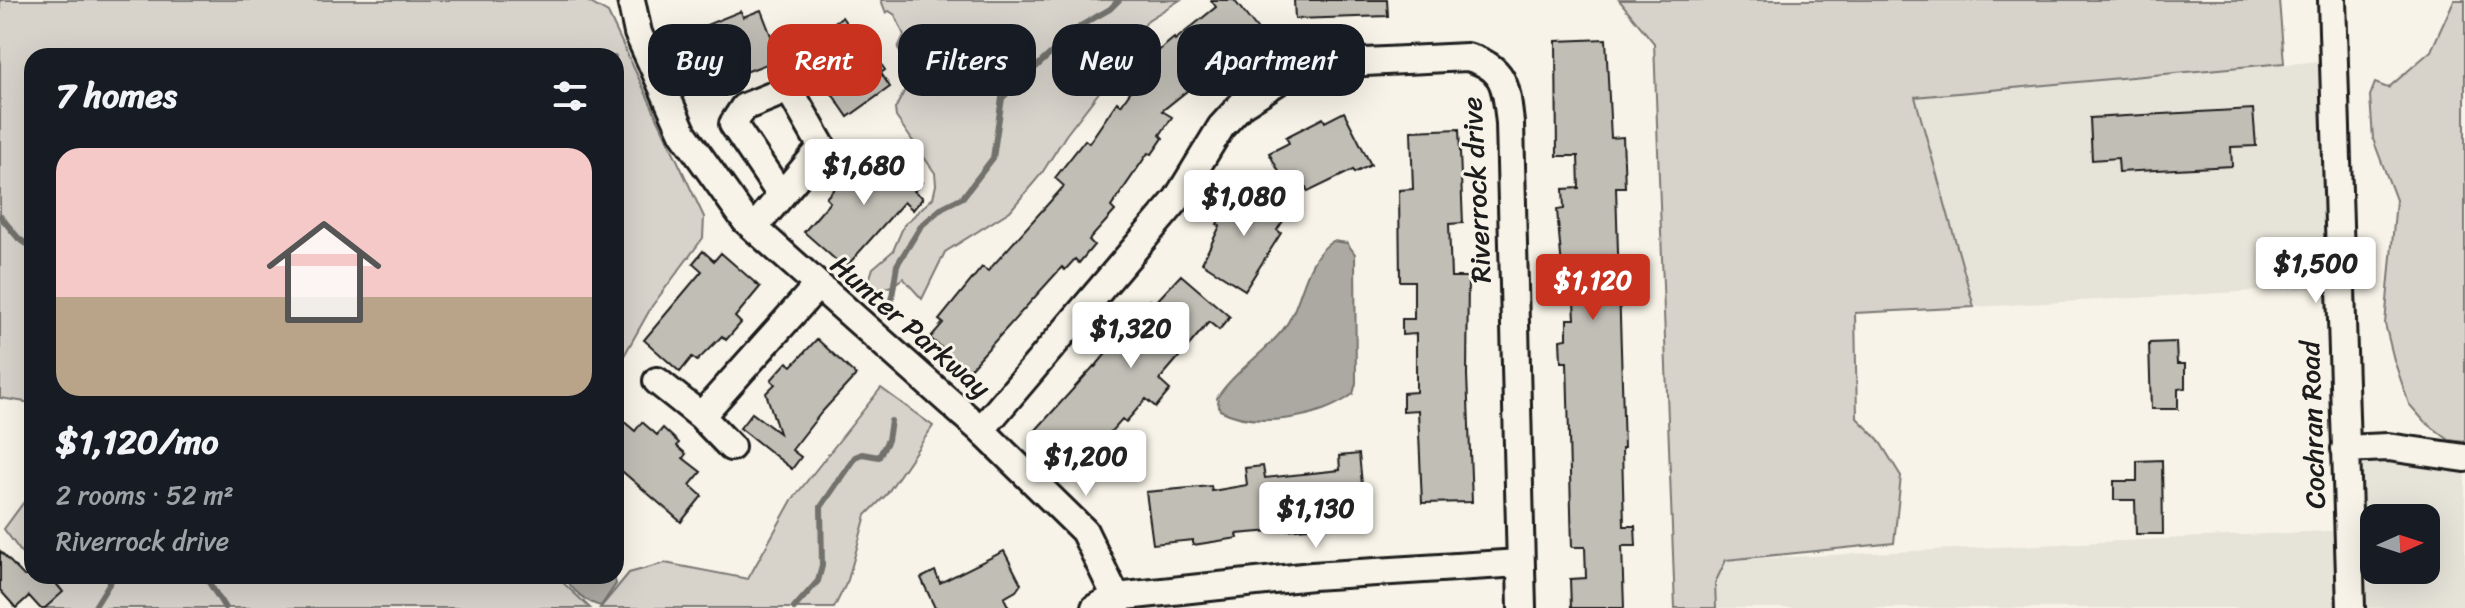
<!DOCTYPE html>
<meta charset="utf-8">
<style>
body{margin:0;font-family:Sriracha,sans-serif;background:#242831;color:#f1f3f6;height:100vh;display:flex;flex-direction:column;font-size:30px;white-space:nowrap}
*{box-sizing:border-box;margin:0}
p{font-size:26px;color:#9ea1a6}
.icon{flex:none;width:44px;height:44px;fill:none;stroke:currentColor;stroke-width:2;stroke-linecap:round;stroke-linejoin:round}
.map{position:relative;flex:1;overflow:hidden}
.sheet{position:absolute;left:24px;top:48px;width:600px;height:536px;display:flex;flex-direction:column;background:#171b24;border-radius:24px;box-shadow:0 8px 32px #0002}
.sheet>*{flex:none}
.top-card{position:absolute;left:648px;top:24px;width:760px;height:72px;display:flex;gap:16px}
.needle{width:52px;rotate:87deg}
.fabs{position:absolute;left:2360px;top:504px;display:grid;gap:16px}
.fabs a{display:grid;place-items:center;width:80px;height:80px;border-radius:16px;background:#171b24;box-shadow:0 8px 32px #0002;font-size:40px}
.price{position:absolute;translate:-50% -68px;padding:0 18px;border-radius:8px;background:#fff;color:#222;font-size:26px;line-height:52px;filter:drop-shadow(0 2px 4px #0008)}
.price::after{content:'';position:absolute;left:50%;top:48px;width:24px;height:18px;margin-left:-12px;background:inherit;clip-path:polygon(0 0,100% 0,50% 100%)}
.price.on{background:#c8321e;color:#fff}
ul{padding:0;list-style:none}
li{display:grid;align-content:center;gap:16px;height:424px;padding:0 32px}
li span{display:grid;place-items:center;height:248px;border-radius:24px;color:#555}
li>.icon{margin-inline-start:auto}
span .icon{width:144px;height:144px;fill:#fffc;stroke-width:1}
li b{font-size:34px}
h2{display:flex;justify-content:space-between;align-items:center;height:96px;padding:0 32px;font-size:34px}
.pill{padding:0 28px;border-radius:24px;background:#171b24;box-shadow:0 8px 32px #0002;font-size:28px;line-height:72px}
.pill.on{background:#c8321e;color:#fff}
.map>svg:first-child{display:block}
.built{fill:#e6e3d9;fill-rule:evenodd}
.green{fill:#d7d3cb;stroke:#7a7874;stroke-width:2}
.water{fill:#aca9a2;stroke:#72716c;stroke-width:2}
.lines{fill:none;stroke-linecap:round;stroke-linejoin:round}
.stream{stroke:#72716c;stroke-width:6}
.building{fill:#c0beb5;stroke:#1c1c1c;stroke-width:2}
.minor-casing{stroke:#1c1c1c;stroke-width:32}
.minor{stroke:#f7f3e8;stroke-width:26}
.labels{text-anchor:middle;stroke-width:6;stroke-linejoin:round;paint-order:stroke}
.street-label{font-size:28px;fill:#1c1c1c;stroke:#f7f3e8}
</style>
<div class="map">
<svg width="2465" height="608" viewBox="0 0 2465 608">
<rect width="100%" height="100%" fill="#f7f3e8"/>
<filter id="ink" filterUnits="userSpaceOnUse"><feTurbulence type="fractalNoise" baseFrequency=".0125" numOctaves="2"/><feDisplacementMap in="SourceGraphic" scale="16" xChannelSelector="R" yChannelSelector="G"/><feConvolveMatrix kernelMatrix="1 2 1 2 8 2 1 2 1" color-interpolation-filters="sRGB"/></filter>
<g filter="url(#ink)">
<path class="built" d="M2322,61L2328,287L1974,307L1915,97Z
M2465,448V608H1716L1715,583L1725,560L2347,530L2345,449ZM2374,518H2426V570H2374Z"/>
<path class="green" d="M0,0H585L608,13L704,217L703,238L652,306L616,370V56H32V403L0,398Z
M881,0H1180L1148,20L1107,82L1066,135L1042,173L1010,211L945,252L922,299L903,278L892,286L873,291L867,287L873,268L893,251L904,225L933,198L936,185L935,173L896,117L895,109L909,82L904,75V61L898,48L904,35L895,15L889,11L886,13Z
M1619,0H2279L2284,63L1915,97L1974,307L1855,313L1857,418L1878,439L1901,476L1894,543L1726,560L1715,583L1716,608H1675L1654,43Z
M2454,0H2465V442L2449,440L2424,421L2409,404L2394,360L2385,324L2396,200L2373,139L2370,96L2375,83L2388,88L2431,51Z
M881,388L933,426L886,495L866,515L848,580L834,608H600L629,573L665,563L748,579L792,500Z
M32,491V567L4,529Z
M39,576H556L590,608H41Z"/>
<path class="water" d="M1333,241L1347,243L1355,254L1356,383L1353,394C1321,419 1255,429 1220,410L1217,398C1234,372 1262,355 1282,331C1304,304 1302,260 1333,241Z
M565,576H614L616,584L601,606C587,603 570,589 565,576Z"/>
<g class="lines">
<path class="stream" d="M0,216L19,239L32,247
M891,303L897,265L921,226L943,207L963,197L993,158L1002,98L1082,25L1110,9L1119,0
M205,576L225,608
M94,608L114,576
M794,608L818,581L822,566L821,507L855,457L862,454L879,457L888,440L891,421"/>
</g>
<path class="building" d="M1211,0H1234L1264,38L1234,63L1236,70L1221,82L1212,71L1162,111L1172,117L1160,135L1163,138L1152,154L1148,153L1111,207L1115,211L1089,240L1094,245L1079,263L1075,259L1065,270L1062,267L968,371L930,338L943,323L939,320L982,267L988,271L1064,186L1055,178L1085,140L1089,143L1117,102L1121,105L1143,73L1129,55L1147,40L1157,52L1174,38L1175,40L1216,7Z
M1294,0H1387L1388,16L1295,19Z
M761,10L780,59L698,90L679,42L696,35L694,30L741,11L743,17Z
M842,17L852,31L856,28L885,70L881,73L890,87L848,117L799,46Z
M1606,39L1611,138L1623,137L1625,187H1616L1624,448H1622L1624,526H1635L1636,546H1622L1624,608H1571L1570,579L1586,578L1585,547H1572L1567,362H1561L1560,340L1567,339V319H1575L1574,302H1579L1578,268H1562L1557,210L1564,209L1563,189L1579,188L1578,156H1557L1556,41Z
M2253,109L2256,146L2231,147L2232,166L2119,172L2118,158L2092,160L2090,118Z
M1344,112L1371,165L1354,173L1353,170L1308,192L1305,185L1295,202L1269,153L1289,143L1286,137L1323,118L1325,122Z
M1459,129L1463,223L1449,224L1451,277H1468L1467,375L1472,502L1422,503L1418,410L1403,411V393L1416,392V334L1402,335V319H1414V281H1400L1399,190L1413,189L1411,131Z
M881,147L922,182L914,191L923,198L913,210L904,202L845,268L804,232L830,202L826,198L840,182L844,185L853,174L855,176Z
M1241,186L1287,215L1277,230L1281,233L1245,290L1202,263L1220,226L1217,224Z
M703,251L714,261L721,253L760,287L735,317L741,323L726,340L722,336L697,361L692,357L680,372L644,340L702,271L693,263Z
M1181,275L1230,317L1219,330L1209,322L1159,380L1170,390L1156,407L1146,399L1126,422L1122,419L1089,456L1084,451L1072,464L1035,431L1094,366L1095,367L1150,300L1154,304Z
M817,339L856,375L821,413L792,450L801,457L792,469L740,428L752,413L779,433L766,393L775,384L771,380L787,362L792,366Z
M2176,342L2177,364H2185V388L2178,389V409H2151L2149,343Z
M616,415L635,431L642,422L657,435L663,428L679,443L677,446L686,454L683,458L701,472L690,485L702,496L681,522L616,466Z
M1359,454L1366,523L1237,534L1238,538L1193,545V540L1153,544L1146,492L1211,486L1212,491L1247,485L1245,468L1263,466L1265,478L1340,470L1339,456Z
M2162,460L2163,534H2136L2135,500H2114V481H2137V461Z
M0,551L24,576H50L63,592L45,608H40L29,596L16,608L0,590Z
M1004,551L1021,584L1016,591L1004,598L1009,608H935L921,578L935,571L940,583Z"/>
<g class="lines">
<g class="minor-casing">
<path id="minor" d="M631,0L638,33L683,133L745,220L981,430L1084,531L1116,597L1117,608
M2332,0L2351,608
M754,228L822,147L789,89L744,107L733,124L781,195
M657,381L701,416
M981,430L1177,199L1221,127L1242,104L1294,71L1324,64L1467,57C1506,67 1506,88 1510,123L1522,608
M731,447L701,416L817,286
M2345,449L2388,447L2465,458
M1095,608L1116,597L1312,576L1520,563"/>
</g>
<use href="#minor" class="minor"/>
</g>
</g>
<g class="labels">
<g class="street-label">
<text transform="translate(1476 190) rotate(-93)" y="10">Riverrock drive</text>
<text transform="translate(911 326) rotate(41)" y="10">Hunter Parkway</text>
<text transform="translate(2312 425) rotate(-92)" y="10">Cochran Road</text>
</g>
</g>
</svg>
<div class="fabs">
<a><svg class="needle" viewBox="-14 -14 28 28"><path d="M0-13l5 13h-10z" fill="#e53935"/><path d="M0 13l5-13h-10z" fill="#9ea1a6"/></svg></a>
</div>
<b class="price" style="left:864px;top:207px">$1,680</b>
<b class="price" style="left:1244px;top:238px">$1,080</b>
<b class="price" style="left:2316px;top:305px">$1,500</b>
<b class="price on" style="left:1593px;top:322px">$1,120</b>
<b class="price" style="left:1131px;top:370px">$1,320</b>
<b class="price" style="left:1086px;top:498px">$1,200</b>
<b class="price" style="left:1316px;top:550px">$1,130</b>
<div class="top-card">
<a class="pill">Buy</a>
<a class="pill on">Rent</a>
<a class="pill">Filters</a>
<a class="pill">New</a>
<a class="pill">Apartment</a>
</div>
<section class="sheet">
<h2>7 homes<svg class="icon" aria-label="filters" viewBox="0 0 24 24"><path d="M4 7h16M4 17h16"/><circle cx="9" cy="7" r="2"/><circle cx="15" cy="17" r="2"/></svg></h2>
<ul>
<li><span style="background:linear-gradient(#f6c9c9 60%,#b9a48a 0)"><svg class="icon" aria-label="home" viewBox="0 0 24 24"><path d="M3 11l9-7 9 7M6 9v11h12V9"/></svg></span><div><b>$1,120/mo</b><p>2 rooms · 52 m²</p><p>Riverrock drive</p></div></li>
</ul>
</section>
</div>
